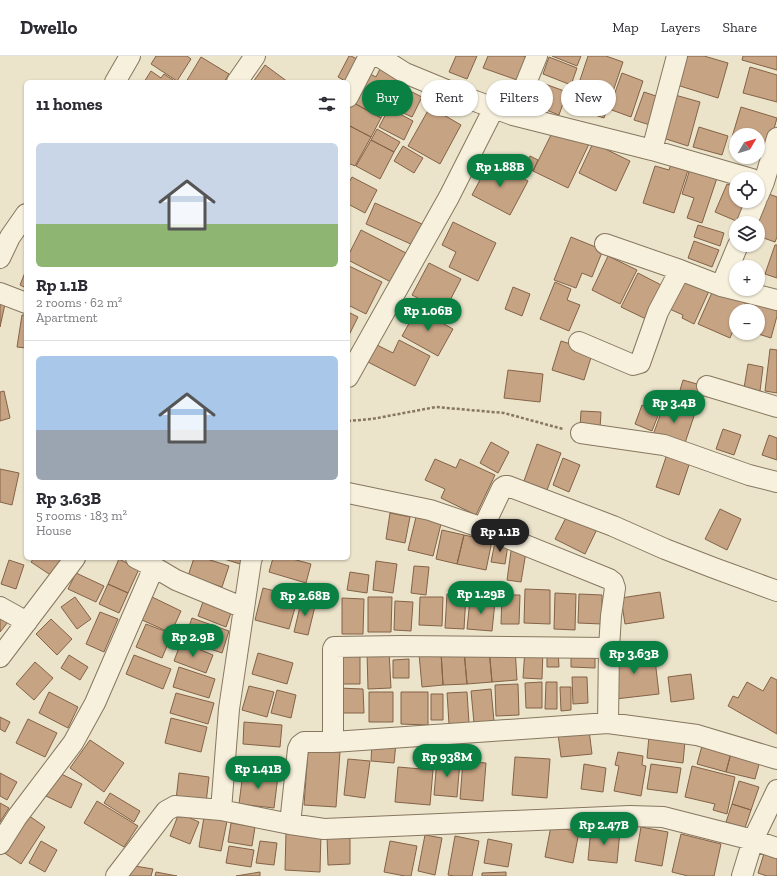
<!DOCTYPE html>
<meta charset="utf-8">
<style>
body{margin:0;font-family:"Zilla Slab",serif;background:#f2f2f3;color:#2b2b33;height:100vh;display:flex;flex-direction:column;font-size:15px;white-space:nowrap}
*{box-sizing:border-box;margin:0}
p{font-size:13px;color:#7c7c81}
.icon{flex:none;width:22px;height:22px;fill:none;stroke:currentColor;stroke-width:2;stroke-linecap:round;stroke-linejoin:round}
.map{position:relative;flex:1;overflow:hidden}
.side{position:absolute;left:24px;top:24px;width:326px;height:480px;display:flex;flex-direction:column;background:#fff;border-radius:6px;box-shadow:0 1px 3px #0004}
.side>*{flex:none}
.hud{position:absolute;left:362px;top:24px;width:355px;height:36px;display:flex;gap:8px}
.needle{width:26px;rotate:52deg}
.fabs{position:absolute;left:729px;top:72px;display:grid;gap:8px}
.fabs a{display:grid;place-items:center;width:36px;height:36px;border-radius:50%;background:#fff;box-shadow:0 1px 3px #0004;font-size:20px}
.price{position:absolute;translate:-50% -34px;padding:0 9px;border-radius:14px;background:#0b8043;color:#fff;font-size:13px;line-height:26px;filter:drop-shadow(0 1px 2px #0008)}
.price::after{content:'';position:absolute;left:50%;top:24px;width:12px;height:9px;margin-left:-6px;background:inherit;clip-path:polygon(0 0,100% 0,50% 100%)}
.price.active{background:#222;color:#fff}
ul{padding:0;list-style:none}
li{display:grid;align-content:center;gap:8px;height:212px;padding:0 12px}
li+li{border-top:1px solid #e1e1e2}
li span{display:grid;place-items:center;height:124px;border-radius:6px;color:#555}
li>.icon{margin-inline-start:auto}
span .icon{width:72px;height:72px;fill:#fffc;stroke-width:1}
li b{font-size:17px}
h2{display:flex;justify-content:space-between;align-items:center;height:48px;padding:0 12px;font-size:17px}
.pill{padding:0 14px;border-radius:18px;background:#fff;box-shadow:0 1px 3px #0004;font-size:14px;line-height:36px}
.pill.active{background:#0b8043;color:#fff}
header{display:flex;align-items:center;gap:24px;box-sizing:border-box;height:56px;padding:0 20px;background:#fff;border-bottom:1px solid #e1e1e2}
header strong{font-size:19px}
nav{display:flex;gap:22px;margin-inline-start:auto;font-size:14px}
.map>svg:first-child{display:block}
.building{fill:#c6a383;stroke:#846347}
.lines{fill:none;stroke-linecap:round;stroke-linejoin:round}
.street-casing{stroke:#87775f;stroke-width:22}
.path{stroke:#87775f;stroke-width:2.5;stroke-dasharray:3 2;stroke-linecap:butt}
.street{stroke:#f7f0dd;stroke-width:20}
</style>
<header>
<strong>Dwello</strong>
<nav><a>Map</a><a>Layers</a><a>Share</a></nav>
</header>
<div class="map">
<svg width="777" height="820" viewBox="0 0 777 820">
<rect width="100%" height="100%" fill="#ebe3ca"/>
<path class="building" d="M156,0H187L191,3L177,25L151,8Z
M349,0H351L365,7L347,26L338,21Z
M456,0H477L467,23L449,16Z
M488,0H523L526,1L517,24L483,12Z
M552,0H581L577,10Z
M588,0H606L623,6L604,62L571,51Z
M686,0H704L728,7L718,42L677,29Z
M743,0H777V14L742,4Z
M201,1L229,18L224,26H186Z
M549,1L577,12L571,29L543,18Z
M265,9L288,26H253Z
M381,11L404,18L381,62L352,46L368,17L376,21Z
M750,11L777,19V46L743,37Z
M151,15L161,22L164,18L176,26H144Z
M622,17L643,25L631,61L609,53Z
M534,24L567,36L559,59L526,46Z
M400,30L422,41L412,61L390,51Z
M644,36L659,41L650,69L634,64Z
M675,39L700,46L688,90L663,82Z
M352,46L381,62L371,81L348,69V53Z
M430,51L461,69L440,108L408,90Z
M741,51L777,62L766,102L758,99V79H736V93L729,91Z
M389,52L413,65L404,84L379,71Z
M348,69L371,81L355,110L348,107Z
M699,71L728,80L722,99L693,91Z
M377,73L400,86L394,96L371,84Z
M554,73L590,86L568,132L533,115Z
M371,84L394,96L380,123L356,110Z
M593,87L630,105L616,135L579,117Z
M403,90L423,102L414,117L394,105Z
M530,100L538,104L533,115L524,111Z
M490,105L528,125L510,159L472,139Z
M671,108L688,114L674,157L643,147L655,110L669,114Z
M690,113L717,122L702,167L687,162L694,142L682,138Z
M352,121L377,134L365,157L348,148V128Z
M727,128L736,131V145H751L741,167L715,156Z
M766,137L777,141V181L775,186L758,180V167H755Z
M375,147L422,168L413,189L366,168Z
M453,166L496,187L478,225L449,211L456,196L442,189Z
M698,169L724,177L720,190L694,181Z
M361,174L406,197L391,226L348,204V200Z
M571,181L603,194L592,221L582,217L576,232L554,224Z
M694,185L719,194L712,211L688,202Z
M775,189H777V222L765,218Z
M608,200L637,214L620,248L592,234Z
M429,207L461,223L444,256L412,239Z
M349,210L382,226L366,258L348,249V212Z
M26,214V232L20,229Z
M638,217L665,231L648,264L621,251Z
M681,223L709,235L694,268L682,262L683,259L665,251Z
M555,226L571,233L567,244L580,249L569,275L540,263Z
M513,231L530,238L522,260L505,253Z
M714,232L746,245L742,255H736V268L730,282L698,268Z
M748,242L777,251V260L771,282L755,277H758V255H744Z
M0,247L5,248L0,271Z
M417,253L453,273L438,300L402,280Z
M348,256L358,261L348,281Z
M22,259H26V292L17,291Z
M399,284L430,300L415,330L364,304L373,287L393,297Z
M561,285L593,295L584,324L552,314Z
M770,293L777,294V337L765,335Z
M748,308L763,311L760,335L744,332Z
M508,314L543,318L540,346L504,342Z
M683,324L704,330L697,354L676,348Z
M4,335L10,362L0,365V336Z
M665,346L695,357L684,390L653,379Z
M642,349L659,357L652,375L635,368Z
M581,355L601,356L600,373L580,372Z
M723,373L741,379L734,399L716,393Z
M769,379L777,382V404L762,399Z
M491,386L509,396L498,417L480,407Z
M537,388L561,397L547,434L524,425Z
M668,395L691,403L679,439L656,431Z
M563,402L580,409L569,436L553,429Z
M435,403L456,412L460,403L495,419L476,459L441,442L445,433L425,424Z
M0,413L19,417L12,449L0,446Z
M720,453L741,463L727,494L705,483Z
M570,454L599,469L585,498L555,483Z
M390,457L410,461L405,487L386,483Z
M417,457L442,464L433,500L408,494Z
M442,474L464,479L457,508L436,503Z
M464,479L492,485L486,514L457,508Z
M495,486L508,489L505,508L491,506Z
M512,488L527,490L521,526L507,524Z
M34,502H64L52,520L31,506Z
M194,502H204L229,510L222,531L188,520Z
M221,502H242L240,508Z
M273,502H289L311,508L306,527L269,516Z
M119,503L139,513L128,537L108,528Z
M9,504L24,509L16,533L1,528Z
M376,505L397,508L393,537L373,534Z
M414,510L429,511L426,539L411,537Z
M350,516L369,519L367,537L347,534Z
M76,517L104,530L96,546L68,533Z
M108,528L128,537L119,557L99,548Z
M263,532L298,541L289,573L255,564Z
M525,533L550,534V568L524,567Z
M660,536L664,562L625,568L621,542Z
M555,537L576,538L575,574L554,573Z
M447,538L466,539L464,573L445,572Z
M579,538L602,539V568L578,567Z
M502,539H520L519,568H501Z
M205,540L233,551L226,571L198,560Z
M75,541L91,563L77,573L61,551Z
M152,541L181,555L171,577L142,564Z
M368,541H392L391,576H368Z
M420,541H443L442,570L419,569Z
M302,542L316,546L308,579L294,576Z
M342,542L364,543L363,578H342Z
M470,543L495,546L492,575L467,573Z
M395,545L413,546L411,575L394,574Z
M100,556L118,563L104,596L86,588Z
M0,560L8,566L0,576Z
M192,562L229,575L222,597L184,584Z
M51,563L72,583L57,599L36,578Z
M146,568L172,578L162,602L136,591Z
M181,586L213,599L206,617L174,605Z
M515,592L517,624L492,626L489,593Z
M489,593L492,626L467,628L464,595Z
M525,593L543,594L542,623L523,622Z
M547,593H558L559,611H547Z
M339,594H360V628H340Z
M389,595L391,632L368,633L367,596Z
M464,595L467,628L443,629L441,596Z
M571,595H595V612L571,611Z
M654,595L659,638L615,643L610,600Z
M441,596L443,629L422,631L419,598Z
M258,597L293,607L287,628L252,618Z
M69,599L88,611L80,624L61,612Z
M134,599L171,613L163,633L126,618Z
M409,603V622H393V604Z
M35,606L53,622L34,644L16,628Z
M179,611L215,623L209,642L173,631Z
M691,618L694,643L671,646L668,621Z
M572,621H587L588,647L573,648Z
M771,621L777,624V678L728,650L733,640L738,642L747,626L763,635Z
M542,626V652H526L525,627Z
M546,626H557V653H545Z
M518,628L519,659L496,660L495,629Z
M249,630L274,636L267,661L242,654Z
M560,631H571V654L561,655Z
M338,632L363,633L364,657H338Z
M491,633L494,665L474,667L471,635Z
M277,634L296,639L291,662L271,657Z
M49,636L78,651L68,672L39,657Z
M369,636H393V666H369Z
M401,636H428V669L401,668Z
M467,636L469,667L449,668L447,637Z
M176,637L214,647L208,668L170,657Z
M431,638H443V664H431Z
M0,661L10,666L5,676L0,673Z
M171,662L207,671L201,696L165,687Z
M28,663L57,677L45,701L16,687Z
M244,666L282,669L280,691L243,688Z
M589,674L592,698L561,701L558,678Z
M649,680L685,685L683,707L647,702Z
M437,683L438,701L422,702L421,684Z
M90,684L124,707L104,736L70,712Z
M372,686L396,687L394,707L371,705Z
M702,690L731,697L726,716L697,708Z
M308,694L340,696L336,751L304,749Z
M618,696L643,700L642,709L646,710L641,740L614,735L619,710L615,709Z
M731,697L760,705L755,723L726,716Z
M515,701L550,703L547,742L512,739Z
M348,703L370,705L365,742L344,739Z
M437,703L460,705L457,741L434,739Z
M463,705L486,707L483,745L460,743Z
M584,708L606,712L603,736L581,733Z
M651,708L681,712L677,737L647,733Z
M692,710L735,721L727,758L713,754L715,748L685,741Z
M398,711L433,714L430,749L395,746Z
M57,716L82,728L71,752L46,740Z
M243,716L278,720L274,752L239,748Z
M0,717L17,726L7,744L0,740Z
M179,717L209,721L206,747L176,744Z
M739,725L759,731L751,754L732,748Z
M110,737L140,755L134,766L104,747Z
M97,745L138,770L124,791L84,767Z
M0,747L9,752L0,766Z
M732,748L751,754L745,772L726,766Z
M179,757L199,766L190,788L170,780Z
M28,759L45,771L21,808L3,796Z
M204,761L227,765L221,795L199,791Z
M231,767L255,771L252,790L228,786Z
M551,770L579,776L573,807L545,801Z
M641,771L668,776L662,810L635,805Z
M591,772L620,775L617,807L588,804Z
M286,776L321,777L320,816L285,814Z
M681,778L721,788L714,820H688L672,816Z
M425,779L442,782L435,819L418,815Z
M327,780H350V808L328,809Z
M455,780L479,785L472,820H454L448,819Z
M488,783L512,788L508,811L484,807Z
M41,785L57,794L45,816L29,807Z
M260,785L277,787L274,809L256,807Z
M390,785L417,790L411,820H405L384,816Z
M229,790L254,794L251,811L226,807Z
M766,791L777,795V820H767L758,817Z
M129,809L153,813L151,820H127Z
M156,816L177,820H155Z
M260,816V820H236Z
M506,816V820H482V817Z"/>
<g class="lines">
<g class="street-casing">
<path id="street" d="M378,0L405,17L456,38L513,59L652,94L752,123
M115,26L130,0
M237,26L255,0
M348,41L369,0
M513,59L537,0
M652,94L677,0
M758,140L764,126L777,82
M747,167L756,145
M605,188L680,214L721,230L777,244
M0,202L10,181L26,158
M721,230L738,189
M0,237L26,247
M579,286L633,309L640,307L658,256L680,214
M348,321L449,141L494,52
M707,330L777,351
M581,377L664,389L749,419L777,426
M348,437L430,454L483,472L609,523L613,526L615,532L611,560L609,592L608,667
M483,472L502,432L505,430H508L613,470L665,493L714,512L777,535
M154,511L176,524L244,552
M0,551L27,566
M0,601L75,502
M333,686L608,667L697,679L777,703
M221,754L229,653L251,505L252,502
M290,768L298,693L300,689L304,686H333V593L334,591L401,590L609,592
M0,788L17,761L73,687L95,647L154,511L136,502
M116,820L166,755L175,750L221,754L290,768L324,773L630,760L663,761L753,784L777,792
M742,820L753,784L777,734"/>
</g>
<path class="path" d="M348,365L372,363L436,351L504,357L563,373"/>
<use href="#street" class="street"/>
</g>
</svg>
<div class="fabs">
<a><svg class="needle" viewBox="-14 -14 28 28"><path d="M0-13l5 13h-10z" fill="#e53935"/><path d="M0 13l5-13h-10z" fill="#7c7c81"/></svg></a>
<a><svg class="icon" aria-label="locate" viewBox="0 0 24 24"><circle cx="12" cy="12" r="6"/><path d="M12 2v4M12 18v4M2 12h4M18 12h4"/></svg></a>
<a><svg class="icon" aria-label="layers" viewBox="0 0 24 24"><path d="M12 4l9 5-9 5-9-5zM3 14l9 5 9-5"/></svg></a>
<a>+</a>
<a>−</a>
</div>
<b class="price" style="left:500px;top:132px">Rp 1.88B</b>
<b class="price" style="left:428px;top:276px">Rp 1.06B</b>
<b class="price" style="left:674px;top:368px">Rp 3.4B</b>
<b class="price active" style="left:500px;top:497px">Rp 1.1B</b>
<b class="price" style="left:481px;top:559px">Rp 1.29B</b>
<b class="price" style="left:305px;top:561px">Rp 2.68B</b>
<b class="price" style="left:193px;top:602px">Rp 2.9B</b>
<b class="price" style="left:634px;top:619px">Rp 3.63B</b>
<b class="price" style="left:447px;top:722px">Rp 938M</b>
<b class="price" style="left:258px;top:734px">Rp 1.41B</b>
<b class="price" style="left:604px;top:790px">Rp 2.47B</b>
<div class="hud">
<a class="pill active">Buy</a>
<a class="pill">Rent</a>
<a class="pill">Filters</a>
<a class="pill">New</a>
</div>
<section class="side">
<h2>11 homes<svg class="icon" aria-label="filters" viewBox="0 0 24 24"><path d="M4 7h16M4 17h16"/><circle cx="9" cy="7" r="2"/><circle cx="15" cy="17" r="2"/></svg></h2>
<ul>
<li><span style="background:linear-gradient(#c9d6e8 65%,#8fb573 0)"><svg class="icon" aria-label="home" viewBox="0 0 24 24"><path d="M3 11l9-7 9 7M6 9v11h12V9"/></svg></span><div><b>Rp 1.1B</b><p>2 rooms · 62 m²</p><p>Apartment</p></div></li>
<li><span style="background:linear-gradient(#a9c7e8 60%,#9aa5b1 0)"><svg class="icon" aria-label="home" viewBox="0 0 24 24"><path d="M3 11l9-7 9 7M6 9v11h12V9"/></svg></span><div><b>Rp 3.63B</b><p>5 rooms · 183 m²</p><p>House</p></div></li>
</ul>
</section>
</div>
